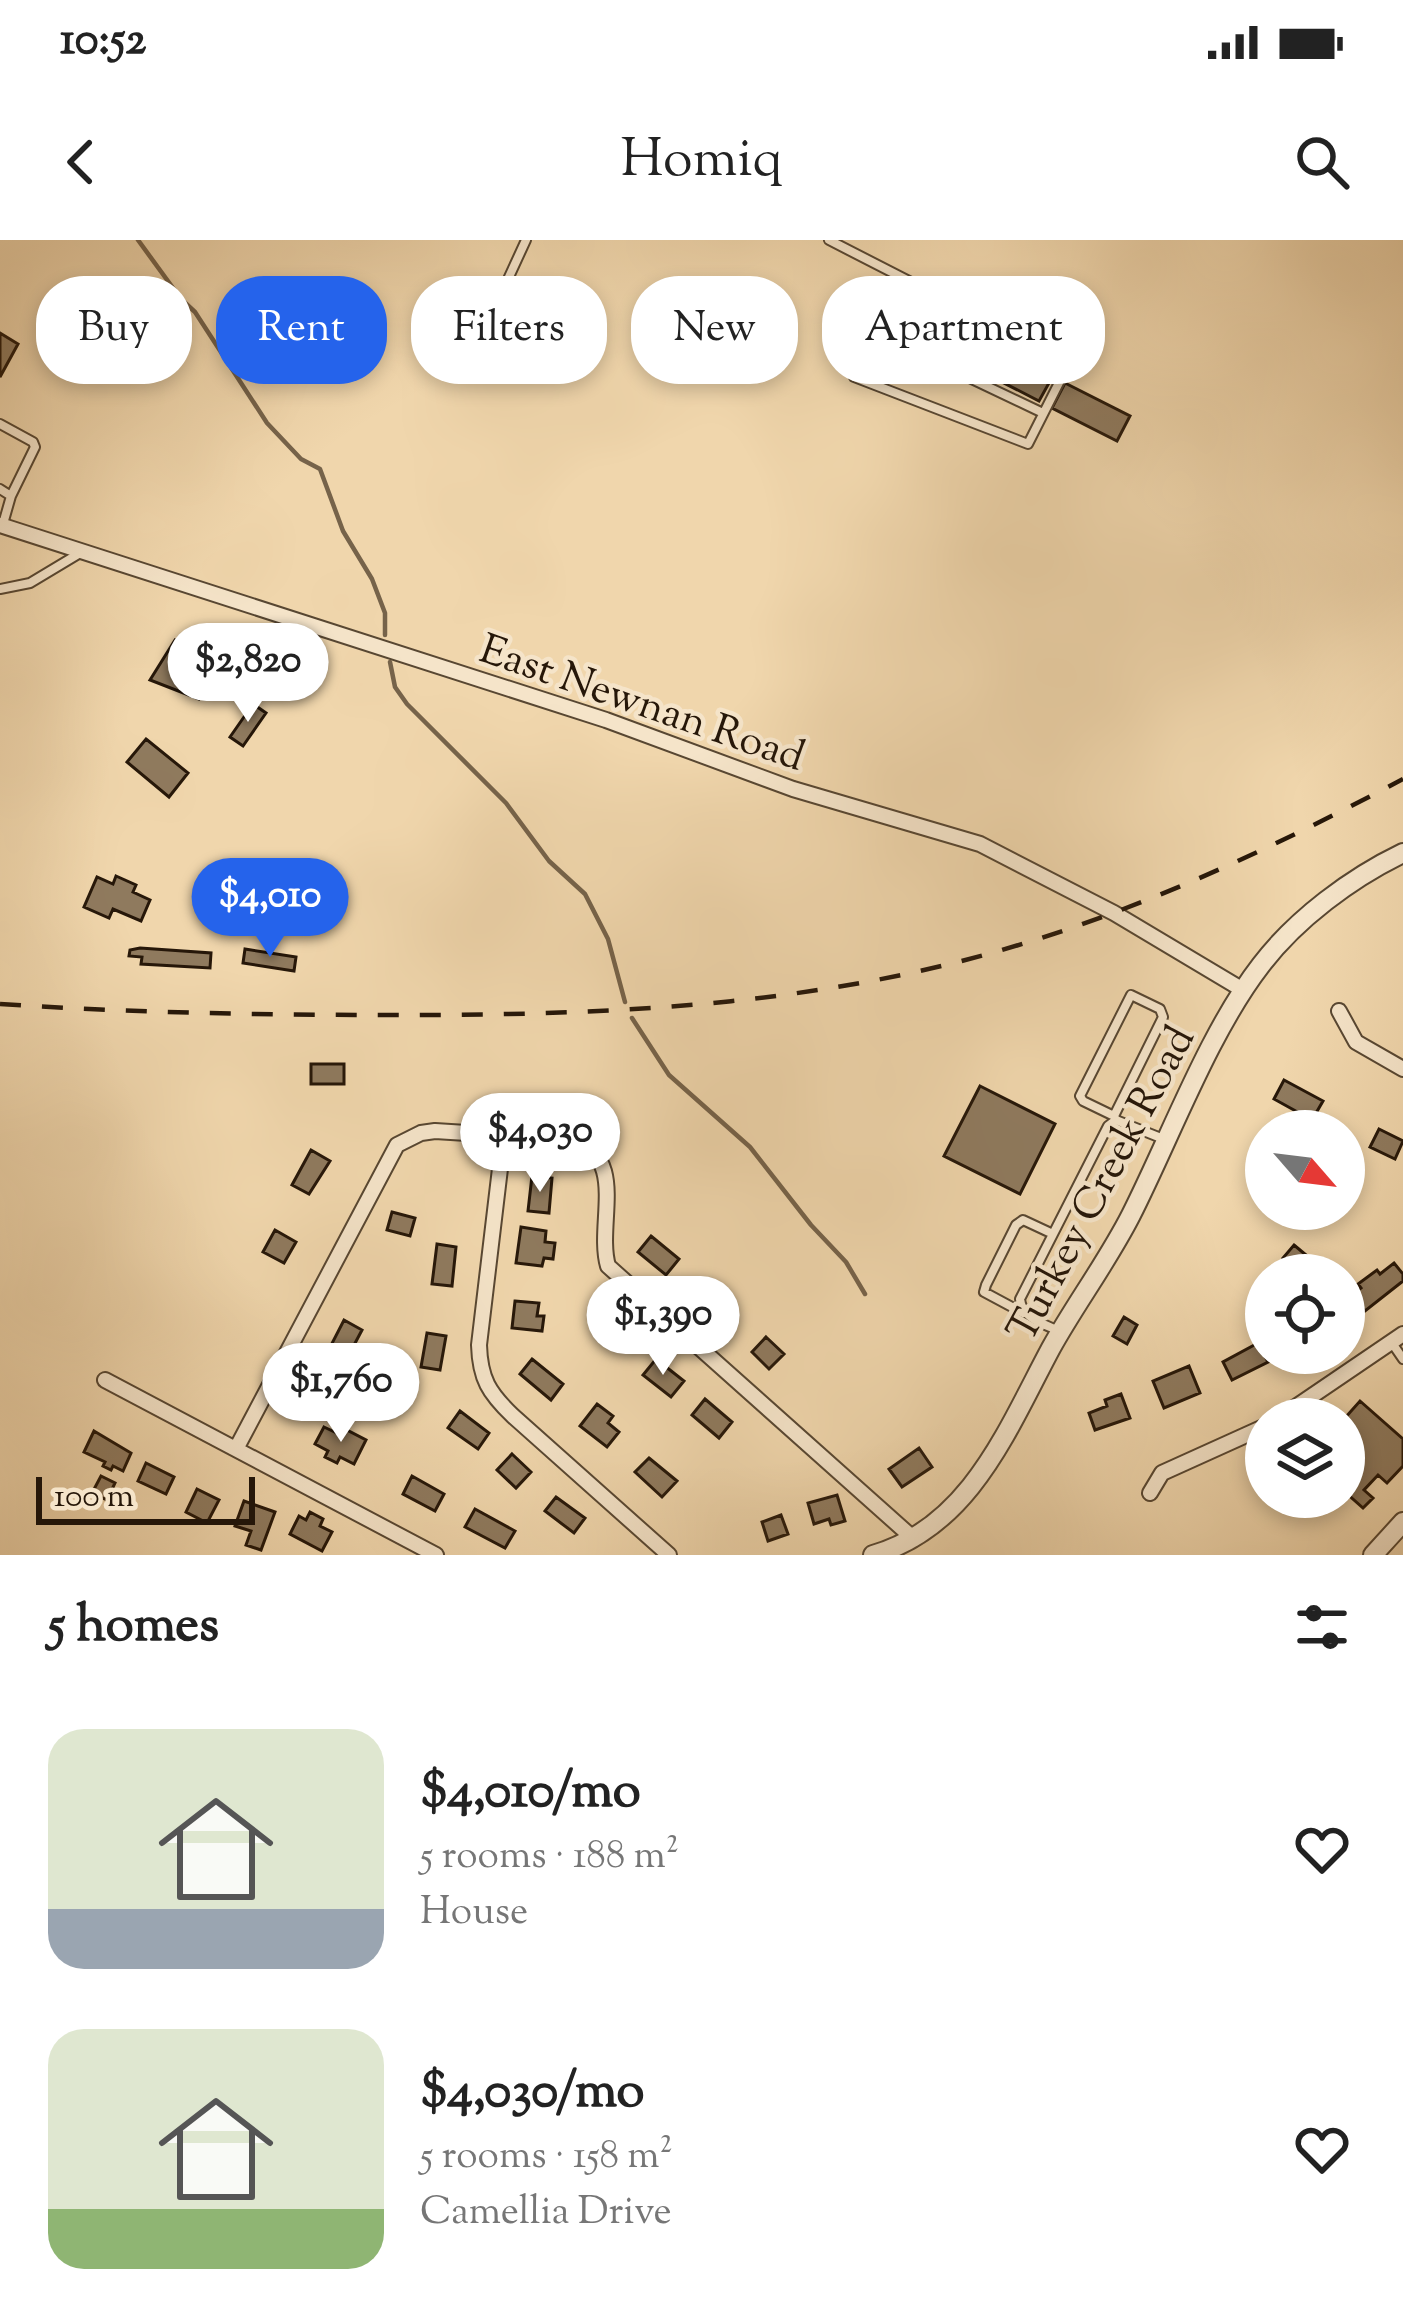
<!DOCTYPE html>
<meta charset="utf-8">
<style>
body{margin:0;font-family:"Sorts Mill Goudy",serif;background:#f6f6f6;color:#222;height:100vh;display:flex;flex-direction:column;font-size:45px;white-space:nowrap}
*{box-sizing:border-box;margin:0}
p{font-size:39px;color:#767676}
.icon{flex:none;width:66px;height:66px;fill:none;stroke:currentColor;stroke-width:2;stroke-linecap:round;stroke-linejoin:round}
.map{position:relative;height:1315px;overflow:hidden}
.drawer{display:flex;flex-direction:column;background:#fff;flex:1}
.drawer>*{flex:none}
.guide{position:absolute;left:36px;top:36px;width:1332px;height:108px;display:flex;gap:24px}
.needle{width:78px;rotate:118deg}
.tools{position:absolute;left:1245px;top:870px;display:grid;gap:24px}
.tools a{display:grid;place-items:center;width:120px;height:120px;border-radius:50%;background:#fff;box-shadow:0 6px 18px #0003;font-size:60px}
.scale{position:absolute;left:36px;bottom:30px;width:219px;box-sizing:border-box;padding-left:12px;border:6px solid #261709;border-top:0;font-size:33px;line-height:42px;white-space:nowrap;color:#261709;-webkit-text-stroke:9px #f5e4c9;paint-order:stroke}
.price{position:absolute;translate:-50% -102px;padding:0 27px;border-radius:42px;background:#fff;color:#222;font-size:39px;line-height:78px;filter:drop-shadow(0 3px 6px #0008)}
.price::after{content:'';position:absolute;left:50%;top:72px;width:36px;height:27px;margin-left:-18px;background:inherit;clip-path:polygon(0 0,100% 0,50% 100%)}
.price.current{background:#2563eb;color:#fff}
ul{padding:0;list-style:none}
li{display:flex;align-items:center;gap:36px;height:300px;padding:0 48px}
li span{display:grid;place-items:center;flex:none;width:336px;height:240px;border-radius:36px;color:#555}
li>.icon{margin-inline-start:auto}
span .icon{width:144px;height:144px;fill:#fffc;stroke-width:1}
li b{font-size:51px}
h2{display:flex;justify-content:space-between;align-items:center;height:144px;padding:0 48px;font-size:51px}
.chip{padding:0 42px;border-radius:48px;background:#fff;box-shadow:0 6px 18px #0003;font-size:42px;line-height:108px}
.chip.current{background:#2563eb;color:#fff}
.status{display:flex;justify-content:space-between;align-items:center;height:84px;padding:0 60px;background:#fff;direction:ltr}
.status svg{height:33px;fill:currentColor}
header{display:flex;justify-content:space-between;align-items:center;height:156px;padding:0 48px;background:#fff;font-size:54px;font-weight:600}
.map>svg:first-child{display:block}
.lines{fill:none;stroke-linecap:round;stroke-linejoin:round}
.stream{stroke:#76634a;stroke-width:4.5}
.building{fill:#8f7a5e;stroke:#261709;stroke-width:3}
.service-casing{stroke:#584732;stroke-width:12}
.minor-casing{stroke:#584732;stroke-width:18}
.tertiary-casing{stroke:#584732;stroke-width:22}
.service{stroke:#f5e4c9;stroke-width:8}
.minor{stroke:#f5e4c9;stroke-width:14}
.tertiary{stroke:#f5e4c9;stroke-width:18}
.rail{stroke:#261709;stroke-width:4.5;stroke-dasharray:21 21;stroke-linecap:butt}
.labels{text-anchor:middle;stroke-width:9;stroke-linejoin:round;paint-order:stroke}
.street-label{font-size:42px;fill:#261709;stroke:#f5e4c9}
</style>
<div class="status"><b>10:52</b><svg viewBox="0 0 49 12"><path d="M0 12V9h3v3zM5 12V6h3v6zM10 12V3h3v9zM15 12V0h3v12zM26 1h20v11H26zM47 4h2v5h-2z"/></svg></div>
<header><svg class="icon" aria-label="back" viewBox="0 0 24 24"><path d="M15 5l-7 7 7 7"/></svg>Homiq<svg class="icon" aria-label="search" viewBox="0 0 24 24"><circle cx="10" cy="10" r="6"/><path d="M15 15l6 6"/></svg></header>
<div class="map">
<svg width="1403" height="1315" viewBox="0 0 1403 1315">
<rect width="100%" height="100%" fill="#f0d6ac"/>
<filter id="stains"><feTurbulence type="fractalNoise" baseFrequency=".00167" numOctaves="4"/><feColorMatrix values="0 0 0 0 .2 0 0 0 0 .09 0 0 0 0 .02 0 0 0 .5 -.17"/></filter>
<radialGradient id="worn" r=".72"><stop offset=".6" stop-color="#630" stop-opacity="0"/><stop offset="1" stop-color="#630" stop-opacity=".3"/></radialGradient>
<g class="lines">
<path class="stream" d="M138,0L181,59L195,72L267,183L301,219L320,229L343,291L372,339L385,373V395
M390,422L395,447L407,464L506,563L549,621L585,654L608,699L625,762
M632,778L669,835L750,907L811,985L846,1022L865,1054"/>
</g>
<path class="building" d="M0,93L18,104L0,137Z
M1014,125L1049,143L1039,161L1004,143Z
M1065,143L1130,176L1117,201L1052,168Z
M175,400L191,409L183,424L210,438L199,459L150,440Z
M253,464L266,473L243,506L230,497Z
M146,499L188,533L169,557L127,522Z
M116,636L136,645L133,652L150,660L141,681L113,669L109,678L84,667L97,637L113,644Z
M140,708L211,713L210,728L141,724L142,717L129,716L130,710Z
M245,709L296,717L294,731L243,723Z
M311,824H344V844H311Z
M1284,840L1323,861L1312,880L1274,859Z
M980,846L1055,884L1020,954L944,916Z
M1379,889L1403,901L1395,919L1370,907Z
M311,910L330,921L309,954L292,945Z
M532,936L552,938L549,973L528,971Z
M392,972L415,978L410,996L387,990Z
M521,987L546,991L545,1002L555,1003L553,1019L544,1018L542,1026L516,1023Z
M275,990L296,1002L284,1023L263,1012Z
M651,996L679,1019L666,1035L638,1012Z
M437,1004L456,1007L452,1046L432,1044Z
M1294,1005L1306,1015L1295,1028L1283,1018Z
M1394,1023L1403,1034V1041L1365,1071L1352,1055L1361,1048L1358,1044L1377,1030L1380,1034Z
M515,1061L539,1063L537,1076H544L542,1091L512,1088Z
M1124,1077L1137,1085L1127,1104L1113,1096Z
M344,1080L362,1090L343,1126L325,1117Z
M427,1093L446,1096L440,1130L421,1127Z
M766,1097L784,1114L769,1129L752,1112Z
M1258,1103L1268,1122L1232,1140L1223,1122Z
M532,1119L563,1144L551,1160L520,1134Z
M656,1119L684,1141L671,1157L643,1135Z
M1189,1126L1200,1153L1164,1168L1153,1141Z
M1121,1154L1130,1178L1095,1190L1089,1173L1107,1166L1105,1160Z
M705,1159L732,1182L719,1198L692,1175Z
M1360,1161L1403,1199V1226L1387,1243L1378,1235L1364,1250L1373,1258L1363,1268L1344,1251V1179Z
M597,1164L613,1176L608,1183L619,1192L607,1207L580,1186Z
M460,1171L489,1193L478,1209L448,1188Z
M324,1187L337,1193L341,1187L366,1200L354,1224L340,1217L337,1223L325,1217L328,1211L315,1204Z
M94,1191L131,1213L123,1231L113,1226L111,1230L103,1226L105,1222L84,1212Z
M919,1208L932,1227L902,1247L889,1229Z
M512,1214L531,1232L516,1248L497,1230Z
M649,1218L677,1241L662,1257L635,1232Z
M146,1223L174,1237L166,1254L138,1241Z
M101,1236L115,1243L107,1260L92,1253Z
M412,1236L444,1254L435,1271L403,1254Z
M197,1249L219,1260L207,1283L186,1272Z
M837,1255L845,1281L831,1285L829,1279L814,1284L808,1263Z
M556,1257L585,1278L574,1293L545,1271Z
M244,1261L275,1272L261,1310L246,1305L251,1291L235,1286Z
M475,1269L515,1291L505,1308L465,1287Z
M310,1272L323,1279L320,1286L332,1292L322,1311L290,1294L299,1276L306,1280Z
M781,1275L788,1294L768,1301L762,1282Z"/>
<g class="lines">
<g class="service-casing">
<path id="service" d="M829,0L1069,123L1028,204L854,137L877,94L1043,173
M486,87L526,0
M962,134L990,83
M0,184L33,202L35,207L11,256L3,284
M0,249L11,256
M0,349L30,343L80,313
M1114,876L1083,861L1080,856L1131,755L1160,769L1163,777L1114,876L1116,880
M1023,1073L984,1052L986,1045L1016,985L1023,980L1053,994
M1061,1092C1045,1084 1022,1079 1020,1059L1108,886L1116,880L1166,900
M1392,1103L1403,1119"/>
</g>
<g class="minor-casing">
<path id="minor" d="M0,285L606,480L793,549L980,604L1114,673L1243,750
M1339,771L1356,802L1403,829
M504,895L479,1105C480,1139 489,1153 513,1176L669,1315
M105,1140L436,1315
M1278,1179L1403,1094
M236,1209L397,905L421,893L435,891L574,900C628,919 596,984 608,1026L914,1299
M1150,1253L1162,1233L1266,1186"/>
</g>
<g class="tertiary-casing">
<path id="tertiary" d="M873,1315C970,1287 1007,1190 1051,1108C1076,1063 1107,1022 1131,975C1170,898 1209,792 1261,725C1296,679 1351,638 1403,613
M1373,1315L1403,1282"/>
</g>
<use href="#service" class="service"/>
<use href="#minor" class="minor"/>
<use href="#tertiary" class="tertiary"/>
<path class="rail" d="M0,764C133,773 266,775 400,775C603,775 805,767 1002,710C1143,669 1275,607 1403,539"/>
</g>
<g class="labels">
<g class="street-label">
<text transform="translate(643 461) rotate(19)" y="15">East Newnan Road</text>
<text transform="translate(1099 943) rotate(-62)" y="15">Turkey Creek Road</text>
</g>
</g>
<rect width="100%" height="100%" filter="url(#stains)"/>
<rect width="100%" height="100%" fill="url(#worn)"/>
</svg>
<div class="tools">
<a><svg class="needle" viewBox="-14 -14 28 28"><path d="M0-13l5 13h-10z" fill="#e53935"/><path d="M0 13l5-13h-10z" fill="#767676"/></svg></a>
<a><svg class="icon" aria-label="locate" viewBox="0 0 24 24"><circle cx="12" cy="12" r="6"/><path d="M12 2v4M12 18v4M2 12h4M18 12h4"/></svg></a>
<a><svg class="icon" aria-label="layers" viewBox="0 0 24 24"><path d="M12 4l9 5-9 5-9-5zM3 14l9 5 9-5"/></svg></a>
</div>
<div class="scale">100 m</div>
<b class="price" style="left:248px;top:485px">$2,820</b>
<b class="price current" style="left:270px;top:720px">$4,010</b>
<b class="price" style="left:540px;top:955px">$4,030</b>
<b class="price" style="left:663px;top:1138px">$1,390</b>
<b class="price" style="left:341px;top:1205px">$1,760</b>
<div class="guide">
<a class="chip">Buy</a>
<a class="chip current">Rent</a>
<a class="chip">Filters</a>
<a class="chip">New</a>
<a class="chip">Apartment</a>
</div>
</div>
<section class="drawer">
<h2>5 homes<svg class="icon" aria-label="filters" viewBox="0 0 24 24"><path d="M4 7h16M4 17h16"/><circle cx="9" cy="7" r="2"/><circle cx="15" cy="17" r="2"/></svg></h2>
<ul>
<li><span style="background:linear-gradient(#dfe7d0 75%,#9aa5b1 0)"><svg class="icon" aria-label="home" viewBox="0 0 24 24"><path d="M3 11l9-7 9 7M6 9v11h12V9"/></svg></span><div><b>$4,010/mo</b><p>5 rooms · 188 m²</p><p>House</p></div><svg class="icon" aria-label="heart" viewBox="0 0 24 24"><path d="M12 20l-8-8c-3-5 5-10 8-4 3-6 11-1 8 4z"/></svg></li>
<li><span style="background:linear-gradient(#dfe7d0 75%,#8fb573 0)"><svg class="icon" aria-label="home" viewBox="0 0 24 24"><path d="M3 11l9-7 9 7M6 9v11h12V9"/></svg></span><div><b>$4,030/mo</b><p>5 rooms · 158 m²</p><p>Camellia Drive</p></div><svg class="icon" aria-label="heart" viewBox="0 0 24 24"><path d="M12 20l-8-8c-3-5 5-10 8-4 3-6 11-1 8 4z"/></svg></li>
</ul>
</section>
